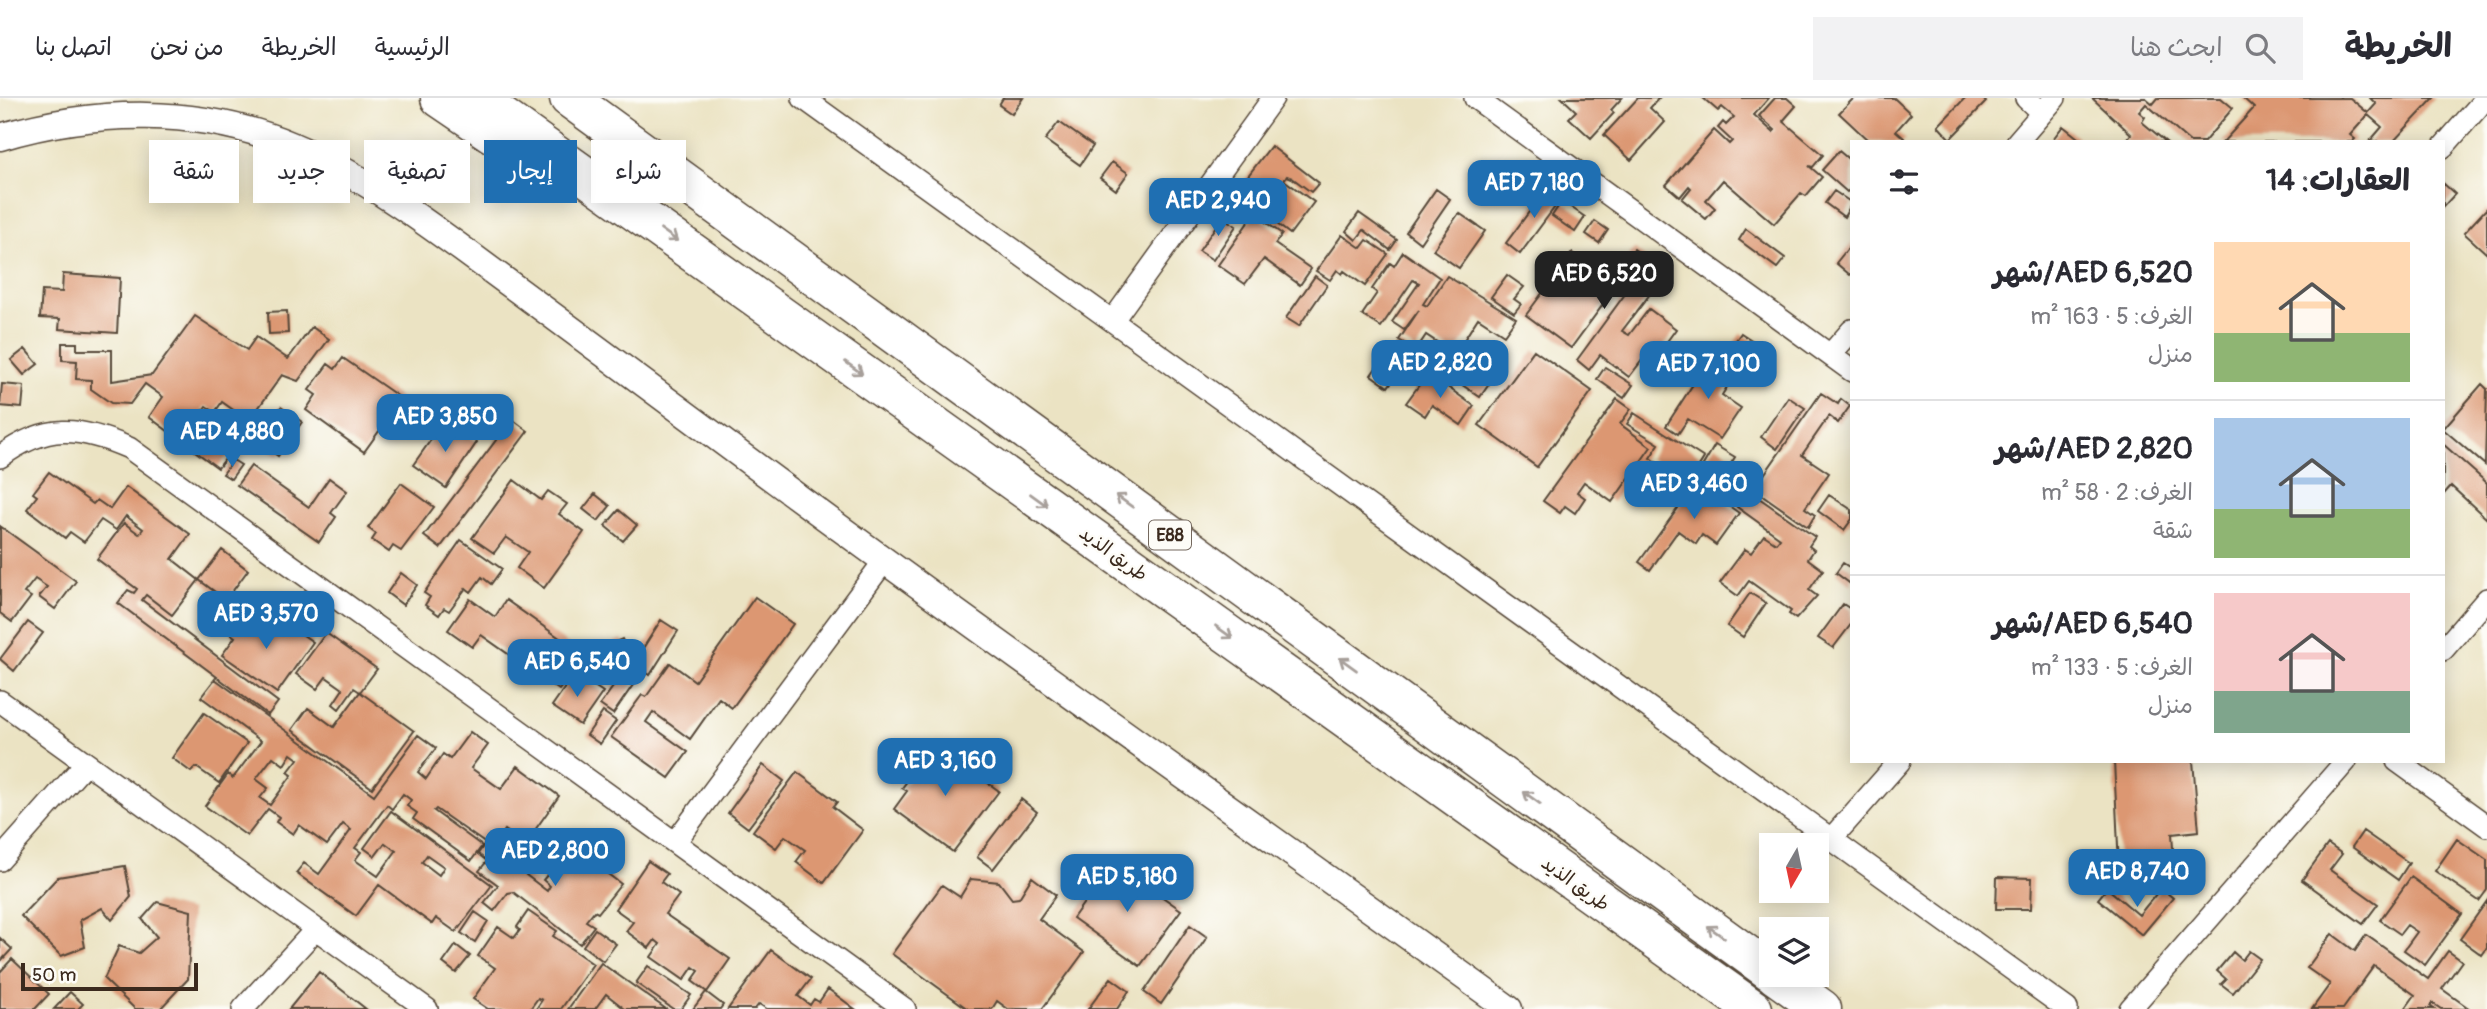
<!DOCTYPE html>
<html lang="ar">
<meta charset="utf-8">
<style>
body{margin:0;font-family:Pangolin,"Playpen Sans Arabic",sans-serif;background:#f2f2f3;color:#2b2b33;direction:rtl;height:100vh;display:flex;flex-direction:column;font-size:26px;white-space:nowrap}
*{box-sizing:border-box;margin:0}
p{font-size:23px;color:#7c7c81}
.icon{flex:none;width:38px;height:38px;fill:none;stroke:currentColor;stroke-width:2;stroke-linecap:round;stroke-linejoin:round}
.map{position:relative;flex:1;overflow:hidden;direction:ltr}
.drawer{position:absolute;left:1850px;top:42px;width:595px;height:623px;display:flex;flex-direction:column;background:#fff;border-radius:0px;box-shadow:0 4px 18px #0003;direction:rtl}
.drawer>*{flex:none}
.top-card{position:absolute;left:21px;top:42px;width:665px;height:63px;direction:rtl;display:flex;gap:14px}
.needle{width:46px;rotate:189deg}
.fabs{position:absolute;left:1759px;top:735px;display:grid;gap:14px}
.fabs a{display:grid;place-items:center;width:70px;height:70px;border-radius:0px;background:#fff;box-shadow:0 4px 18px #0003;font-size:35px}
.scale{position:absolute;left:21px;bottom:18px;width:177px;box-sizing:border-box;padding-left:7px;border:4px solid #3b2a1e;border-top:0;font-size:19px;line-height:24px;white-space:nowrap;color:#3b2a1e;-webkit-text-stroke:5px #fdfcf7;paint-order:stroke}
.price{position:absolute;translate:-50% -60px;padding:0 16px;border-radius:14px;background:#1f6fb2;color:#fff;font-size:23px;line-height:46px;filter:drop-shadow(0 2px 4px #0008)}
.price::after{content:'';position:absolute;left:50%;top:42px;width:21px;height:16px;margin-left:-10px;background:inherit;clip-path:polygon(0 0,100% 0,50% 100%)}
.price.on{background:#222;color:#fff}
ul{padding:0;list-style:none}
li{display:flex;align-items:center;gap:21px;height:175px;padding:0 35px}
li+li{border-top:2px solid #e1e1e2}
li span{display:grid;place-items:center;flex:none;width:196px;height:140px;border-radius:0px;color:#555}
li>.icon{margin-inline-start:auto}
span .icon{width:84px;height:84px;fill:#fffc;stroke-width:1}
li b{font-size:30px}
h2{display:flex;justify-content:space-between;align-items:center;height:84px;padding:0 35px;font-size:30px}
.tag{padding:0 24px;border-radius:0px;background:#fff;box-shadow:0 4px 18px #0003;font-size:24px;line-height:63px}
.tag.on{background:#1f6fb2;color:#fff}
header{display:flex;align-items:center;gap:42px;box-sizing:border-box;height:98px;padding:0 35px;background:#fff;border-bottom:2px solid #e1e1e2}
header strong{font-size:33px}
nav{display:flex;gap:38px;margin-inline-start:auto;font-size:24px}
.search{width:490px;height:63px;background:#f2f2f3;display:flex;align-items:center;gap:18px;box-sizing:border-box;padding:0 24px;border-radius:0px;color:#7c7c81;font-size:26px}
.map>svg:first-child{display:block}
.building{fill:#dc9772;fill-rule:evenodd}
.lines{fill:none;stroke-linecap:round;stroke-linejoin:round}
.minor-casing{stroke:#554637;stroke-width:24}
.tertiary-casing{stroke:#554637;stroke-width:29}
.motorway-casing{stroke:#554637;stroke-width:41}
.minor{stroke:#fff;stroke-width:21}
.tertiary{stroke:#fff;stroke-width:26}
.motorway{stroke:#fff;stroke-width:38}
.oneway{stroke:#a79f9a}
.labels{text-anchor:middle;stroke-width:5;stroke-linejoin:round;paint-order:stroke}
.shield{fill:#fdfcf7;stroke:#75695f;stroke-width:2}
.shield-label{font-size:18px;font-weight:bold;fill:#3b2a1e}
.street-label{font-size:19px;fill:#3b2a1e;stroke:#fdfcf7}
</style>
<header>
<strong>الخريطة</strong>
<div class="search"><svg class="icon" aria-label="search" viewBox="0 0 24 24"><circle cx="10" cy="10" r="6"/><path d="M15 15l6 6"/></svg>ابحث هنا</div>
<nav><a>الرئيسية</a><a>الخريطة</a><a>من نحن</a><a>اتصل بنا</a></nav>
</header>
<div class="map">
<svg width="2487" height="911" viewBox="0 0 2487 911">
<rect width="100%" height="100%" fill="#fdfcf7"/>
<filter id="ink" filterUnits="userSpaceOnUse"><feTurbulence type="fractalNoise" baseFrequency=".0143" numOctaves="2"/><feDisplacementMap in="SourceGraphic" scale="14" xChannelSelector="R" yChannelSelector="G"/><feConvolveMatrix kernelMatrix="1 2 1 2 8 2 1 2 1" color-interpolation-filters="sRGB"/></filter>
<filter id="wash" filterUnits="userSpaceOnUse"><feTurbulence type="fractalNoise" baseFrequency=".00686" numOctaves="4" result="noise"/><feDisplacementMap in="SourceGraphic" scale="28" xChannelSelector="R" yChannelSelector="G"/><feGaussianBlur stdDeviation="1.57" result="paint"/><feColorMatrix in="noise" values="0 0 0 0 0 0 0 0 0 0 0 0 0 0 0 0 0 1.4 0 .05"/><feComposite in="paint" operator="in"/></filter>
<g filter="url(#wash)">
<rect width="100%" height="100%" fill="#ebe3c3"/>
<g id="blocks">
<path class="building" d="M1003,0H1023L1012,16L999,7Z
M1562,0H1622L1611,12L1614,15L1591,40L1569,20L1576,13Z
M1638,0H1659L1650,10L1665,24L1631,62L1604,37Z
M1703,0H1769L1754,17L1773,34L1775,32L1759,18L1775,0H1787L1796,8L1783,23L1823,57L1813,69L1809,68L1822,79L1806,98L1801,95L1774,126L1723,82L1706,102L1715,110L1706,121L1682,101L1691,90L1689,88L1680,99L1666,87L1714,32L1729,46L1732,43L1718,30L1723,24L1726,27L1734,19L1722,9L1718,13Z
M1854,0H1894L1911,16L1896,33L1905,41L1903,44H1870L1839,15Z
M1965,0H1982L1986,4L1950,41L1938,28Z
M2092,0H2146L2153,6L2158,0H2221L2233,10L2204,44H2190L2146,6L2139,14L2145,19L2142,24L2166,44H2125L2131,36Z
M2243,0H2350L2368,15L2376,6L2370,0H2434L2393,44H2369L2382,29L2368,17L2350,37L2355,41L2352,44H2223L2254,10Z
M1059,24L1093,48L1080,67L1045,42Z
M2063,28L2083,44H2057L2053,41Z
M1271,48L1319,85L1311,94L1292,80L1287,78L1284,82L1314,104L1290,136L1256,110L1254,113L1249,109L1243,116L1233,108L1235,105L1230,101Z
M1839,53L1852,64V90L1847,94L1822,72Z
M1112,64L1128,75L1116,92L1100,80Z
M2443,85L2455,96L2443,109Z
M1549,87L1563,98L1520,156L1506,145Z
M1436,91L1450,101L1420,145L1406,134Z
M1834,93L1852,105L1844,119L1825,105Z
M1562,103L1585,119L1575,134L1552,118Z
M2487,110V156L2464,135Z
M1359,115L1397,142L1390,152L1364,132L1356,142L1346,133Z
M1459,115L1485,133L1459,170L1433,152Z
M1254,116L1282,136L1275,146L1311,171L1300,187L1264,161L1245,186L1218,167Z
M1222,119L1236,128L1213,162L1199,153Z
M1595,123L1608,132L1599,145L1586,136Z
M1746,131L1785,160L1777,170L1739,142Z
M1342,137L1361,150L1367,142L1388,156L1365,188L1344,173L1342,176L1337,172L1330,182L1316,173Z
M1852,145V175L1850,177L1836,165Z
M1634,151L1666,175L1622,233L1629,237L1649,211L1676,231L1660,253L1653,248L1629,279L1600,257L1589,272L1577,262L1628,192L1619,185L1571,250L1526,217L1572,155L1588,167L1584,172L1595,180L1601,172L1612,180Z
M1403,154L1440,180L1423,206L1427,208L1447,178L1516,220L1504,237L1478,220L1455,256L1426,237L1416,252L1399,242L1419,212L1404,232L1392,224L1419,185L1413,182L1381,229L1362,217L1377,195L1372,191L1390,165L1394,168Z
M63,176L120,180L117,235L59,231L60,221L40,220L42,193L62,194Z
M1507,177L1524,189L1514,201L1521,206L1514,215L1491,199Z
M1315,178L1327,187L1299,228L1286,220Z
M287,213L288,235L269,236L268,214Z
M195,218L247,252L256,239L288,261L312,229L329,241L298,283L282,277L249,323L222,304L215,314L206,308L201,315L222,330L216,338L233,351L218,370L149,319L163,299L145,286L130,306L111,305L91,291V282L76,281L77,263L62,262V245H77V252H112V283L152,277Z
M1741,235L1756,245L1739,271L1723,261Z
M1399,246L1412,254L1388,289L1371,277L1378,267L1383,270Z
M25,251L38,266L24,277L11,262Z
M1534,252L1592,293L1537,369L1479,327Z
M1471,253L1499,272L1480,299L1452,280Z
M1712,257L1737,273L1722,297L1741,310L1720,341L1688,321L1678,336L1666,328Z
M343,260L402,301L364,354L306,312L316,297L309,292L328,266L335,271Z
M1605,269L1633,287L1624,300L1597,281Z
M1428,275L1474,308L1461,327L1432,307L1425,318L1406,305Z
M2,286L24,288L22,310L0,308Z
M2482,286L2487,291L2485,367L2443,331Z
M1821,295L1838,306L1841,301L1850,308L1838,325L1829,318L1802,357L1829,375L1805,410L1815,417L1808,429L1754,391Z
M1788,299L1805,310L1777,351L1761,339Z
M1617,301L1631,311L1620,326L1651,349L1612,404L1584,384L1577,394L1585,400L1575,415L1565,408L1560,415L1543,403Z
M281,309L302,324L278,358L257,343Z
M1634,315L1704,360L1688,385L1650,360L1659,346L1627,326Z
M512,321L528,333L440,450L424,438Z
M445,322L477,344L446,390L413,367Z
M231,323L243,331L236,341L225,334Z
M2443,346L2487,385V421L2451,388L2443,397Z
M1715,347L1735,359L1727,372L1748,386L1738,402L1718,389L1722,382L1702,369Z
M233,362L241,367L231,381L223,376Z
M251,368L309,409L329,380L347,393L331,415L336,419L319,444L237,387Z
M49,374L93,406L97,402L110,411L126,389L190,436L172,461L199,482L222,452L248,472L226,502L199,482L172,517L146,497L142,502L278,604L268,617L118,505L128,492L134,495L137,491L97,461L124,425L139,436L143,431L126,418L116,432L101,422L84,444L70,434L65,440L27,411L37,398L33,395Z
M1702,377L1717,389L1712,396L1739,415L1716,447L1702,437L1696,446L1678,433L1650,472L1639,464Z
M514,382L541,402L548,393L567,406L559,416L584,434L544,490L517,470L528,454L506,439L494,455L472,440Z
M401,385L434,409L401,453L393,448L389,454L372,442L376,436L368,430Z
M1749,393L1815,439L1809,448L1814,452L1808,461L1823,472L1809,492L1817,498L1796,521L1789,516L1791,513L1749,483L1738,498L1720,485L1745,451L1751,455L1764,437L1776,445L1780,440L1737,409Z
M595,396L610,408L598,423L583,411Z
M1829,397L1852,412V421L1844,432L1818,413Z
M619,412L637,427L623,443L605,428Z
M0,428L76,483L55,511L39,499L47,489L35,481L24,495L31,499L12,524L0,515Z
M461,442L502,471L491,486L482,479L471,494L466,490L449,513L444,510L439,517L425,507L430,499L424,495Z
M1843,465L1852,471V487L1836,475Z
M401,475L417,487L403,507L387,495Z
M1750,495L1766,505L1743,539L1727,528Z
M755,499L793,526L732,610L719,600L690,641L653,614L646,624L688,654L669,680L611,639L642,597L646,599L670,565L695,583Z
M470,501L495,519L506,502L585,558L559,592L481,537L472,549L448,532Z
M1843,506L1852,512V525L1833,550L1818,540Z
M247,513L282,537L289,527L313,544L277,595L222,557L235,539L231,536Z
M661,522L678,533L650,577L633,566Z
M28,524L43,535L14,573L0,561Z
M326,535L377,571L360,594L354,590L339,611L333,606L343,591L326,579L317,591L296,576Z
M622,541L629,558L614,565L606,548Z
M575,575L603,594L580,627L552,608Z
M621,578L633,587L613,616L600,607Z
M215,581L374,697L418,637L436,650L418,674L426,681L443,656L450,661L470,634L488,647L471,670L501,691L518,668L559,698L525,746L505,732L492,750L436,711L434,713L482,748L471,763L413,721L417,715L407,708L411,702L403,696L392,711L387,707L355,750L361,754L355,762L378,778L396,753L385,745L375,758L364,750L391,713L492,787L456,834L436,820L432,826L379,787L356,818L296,775L304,765L319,776L351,732L343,726L327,747L299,727L293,736L276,724L279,719L268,711L247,738L205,708L228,676L233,680L261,643L201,599ZM291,656L298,661L288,674L292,677L270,707L260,700L268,690L256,681L273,659L284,667ZM427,757L444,769L439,777L422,764Z
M360,594L414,633L372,690L292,632L308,610L334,629Z
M603,614L616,623L600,646L587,637Z
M204,615L247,645L219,685L196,669L191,674L172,660Z
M935,646L999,693L953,754L894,711L907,693L902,690Z
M2114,663H2193L2199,733L2172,736L2174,765L2119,770Z
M763,667L784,683L748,730L728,715Z
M797,674L837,704L833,709L863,732L824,785L796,764L805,752L785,738L776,750L753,733Z
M1021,701L1037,714L993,771L977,759Z
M2363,733L2409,765L2398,782L2352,749Z
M2457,741L2487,762V792L2479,803L2435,773Z
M563,742L621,786L598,815L594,813L586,823L594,828L580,846L513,794L508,795L494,813L484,805L498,787L479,773L487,763L478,756L484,747L493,754L490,758L509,772L525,752L537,762L526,777L547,793L550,788L543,782L553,770L546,765Z
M2328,746L2342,756L2330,772L2378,806L2363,826L2302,782Z
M648,763L667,776L661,784L679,797L665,816L730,861L707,894L692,883L699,873L693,869L684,882L651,859L660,846L655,842L649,850L626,833L633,824L615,811Z
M1113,764L1181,812L1140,868L1073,820Z
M125,768L131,799L112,822L102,810L80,822L85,849L61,858L21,818L58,779Z
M1032,779L1056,797L1039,821L1084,854L1042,911H1008L997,903L992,911H968L892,856L942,787L960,799L971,781L999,784L1012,801L1019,800Z
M1997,779L2032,780L2031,811H1996Z
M2411,779L2462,816L2425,867L2404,852L2417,834L2407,827L2400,836L2380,822Z
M2107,790L2139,817L2161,790L2173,800L2142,837L2098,801Z
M2487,803V850L2482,857L2460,841Z
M157,804L191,813L188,881L160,911H135L104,881L119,848L139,855L157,839L142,821Z
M528,813L557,833L553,838L593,866L561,911H536L542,902L538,900L530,911H488L473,901L495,870L478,858L498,829L514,840L520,832L517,829Z
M475,814L488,823L475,844L461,835Z
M1190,827L1207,839L1161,906L1144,894Z
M595,831L616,846L603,863L583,848Z
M2332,836L2355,853L2366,837L2428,881L2448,853L2462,863L2442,891L2470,911H2441L2432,905L2430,908L2434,911H2405L2415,897L2374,868L2343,911H2312L2330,886L2307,870Z
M0,840L12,851L0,864Z
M456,847L470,858L456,875L443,865Z
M771,852L811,881L798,898L810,907L814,901L819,904L828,891L855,911H767L759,906L755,911H728Z
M2249,853L2260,861L2233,895L2221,886L2226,881L2217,873L2233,854L2242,862Z
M12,861L49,896L35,911H0V874Z
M601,865L666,911H625L606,896L595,911H568Z
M648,868L691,897L681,911H673L636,885Z
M319,874L366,911H289Z
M1111,880L1129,893L1117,911H1088Z
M70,894L83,906L78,911H54Z
M706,894L723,907L720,911H693Z"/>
</g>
</g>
<g filter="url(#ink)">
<use href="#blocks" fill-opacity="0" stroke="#554637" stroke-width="2"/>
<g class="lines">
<g class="minor-casing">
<path id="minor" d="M803,0L2067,911
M1475,0L1852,273
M2026,0L2042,15
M2017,44L2055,0
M2443,49L2486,0
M1113,222L1273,0
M1830,257L1852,232
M0,359C46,325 79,328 129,350L905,911
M2443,552L2487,501
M0,603L427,911
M2397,663L2487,728
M1832,740L1900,663
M676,743L885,462
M0,762L86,665
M243,911L316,831
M2130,911L2346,663"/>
</g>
<g class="tertiary-casing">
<path id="tertiary" d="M0,39C95,11 198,8 291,47C375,82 445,139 518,192C597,251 677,310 757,369C1005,553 1259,730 1509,911"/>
</g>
<g class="motorway-casing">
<path id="motorway" d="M440,0L493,36
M476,0L1753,911
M569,0L1771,874
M1775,877L1822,911"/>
</g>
<use href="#minor" class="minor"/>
<use href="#tertiary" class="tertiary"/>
<use href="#motorway" class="motorway"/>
</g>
<defs><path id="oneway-shaft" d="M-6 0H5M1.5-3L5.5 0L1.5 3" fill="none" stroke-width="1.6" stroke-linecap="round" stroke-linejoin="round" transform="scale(1.75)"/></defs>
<g class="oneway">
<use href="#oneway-shaft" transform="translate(669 137) rotate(36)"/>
<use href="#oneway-shaft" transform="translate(854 270) rotate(36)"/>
<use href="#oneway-shaft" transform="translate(1039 402) rotate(36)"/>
<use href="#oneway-shaft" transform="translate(1124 403) rotate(-144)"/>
<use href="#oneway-shaft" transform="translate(1224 534) rotate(36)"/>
<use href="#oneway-shaft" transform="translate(1348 566) rotate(-144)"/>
<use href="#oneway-shaft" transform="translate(1532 700) rotate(-144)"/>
<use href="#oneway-shaft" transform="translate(1716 834) rotate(-144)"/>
</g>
</g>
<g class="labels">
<rect class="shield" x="1149" y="422.5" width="42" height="29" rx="5"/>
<g class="shield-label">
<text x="1170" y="443">E88</text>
</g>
<g class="street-label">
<text transform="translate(1114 455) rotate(36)" y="7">طريق الذيد</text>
<text transform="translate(1576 785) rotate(36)" y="7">طريق الذيد</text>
</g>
</g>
</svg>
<div class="fabs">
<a><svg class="needle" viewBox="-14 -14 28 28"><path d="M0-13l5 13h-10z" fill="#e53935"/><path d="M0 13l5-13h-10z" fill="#7c7c81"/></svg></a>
<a><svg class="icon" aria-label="layers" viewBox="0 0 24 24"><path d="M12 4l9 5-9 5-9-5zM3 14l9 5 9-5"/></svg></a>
</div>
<div class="scale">50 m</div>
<b class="price" style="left:1534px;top:122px">AED 7,180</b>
<b class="price" style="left:1218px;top:140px">AED 2,940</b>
<b class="price on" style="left:1604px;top:213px">AED 6,520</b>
<b class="price" style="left:1440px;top:302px">AED 2,820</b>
<b class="price" style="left:1708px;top:303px">AED 7,100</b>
<b class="price" style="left:445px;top:356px">AED 3,850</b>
<b class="price" style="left:232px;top:371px">AED 4,880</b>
<b class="price" style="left:1694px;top:423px">AED 3,460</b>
<b class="price" style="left:266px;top:553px">AED 3,570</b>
<b class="price" style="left:577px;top:601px">AED 6,540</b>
<b class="price" style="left:945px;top:700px">AED 3,160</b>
<b class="price" style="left:555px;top:790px">AED 2,800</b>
<b class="price" style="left:2137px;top:811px">AED 8,740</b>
<b class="price" style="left:1127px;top:816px">AED 5,180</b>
<div class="top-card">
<a class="tag">شراء</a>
<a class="tag on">إيجار</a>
<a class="tag">تصفية</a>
<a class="tag">جديد</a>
<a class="tag">شقة</a>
</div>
<section class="drawer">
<h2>العقارات: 14<svg class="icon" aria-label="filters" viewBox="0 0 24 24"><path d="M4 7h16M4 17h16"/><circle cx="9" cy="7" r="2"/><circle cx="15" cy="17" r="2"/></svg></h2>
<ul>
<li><span style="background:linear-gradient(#ffd9b3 65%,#8fb573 0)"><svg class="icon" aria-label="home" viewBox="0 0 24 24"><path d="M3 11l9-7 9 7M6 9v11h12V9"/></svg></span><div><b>AED 6,520/شهر</b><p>الغرف: 5 · 163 m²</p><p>منزل</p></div></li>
<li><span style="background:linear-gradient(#a9c7e8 65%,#8fb573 0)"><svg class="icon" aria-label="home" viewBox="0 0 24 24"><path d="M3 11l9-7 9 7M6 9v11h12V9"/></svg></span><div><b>AED 2,820/شهر</b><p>الغرف: 2 · 58 m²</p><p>شقة</p></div></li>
<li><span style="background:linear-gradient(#f6c9c9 70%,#7fa58c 0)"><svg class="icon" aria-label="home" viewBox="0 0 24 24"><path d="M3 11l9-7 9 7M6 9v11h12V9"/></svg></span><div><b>AED 6,540/شهر</b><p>الغرف: 5 · 133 m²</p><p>منزل</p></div></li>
</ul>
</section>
</div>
